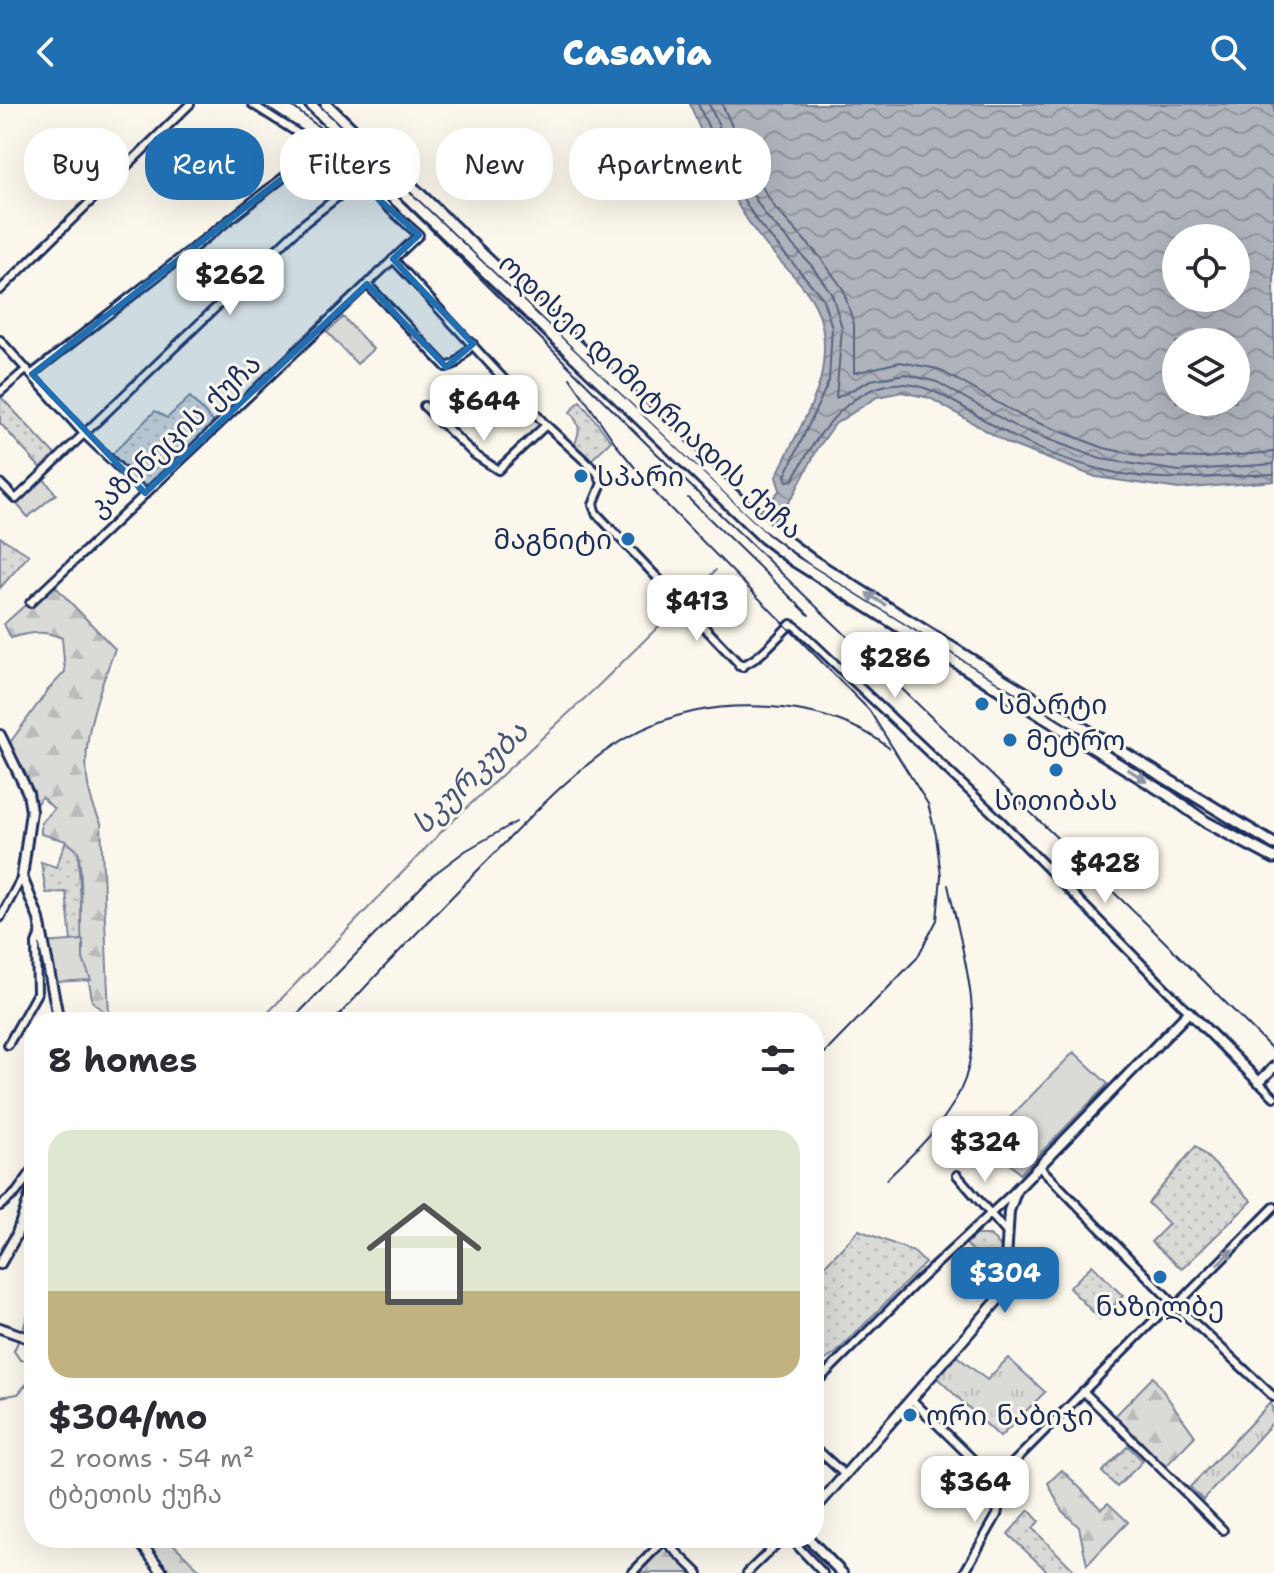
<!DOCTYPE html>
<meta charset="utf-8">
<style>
body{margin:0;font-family:"Shantell Sans","Noto Sans Georgian",sans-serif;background:#f7f7f7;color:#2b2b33;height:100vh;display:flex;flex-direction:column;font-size:30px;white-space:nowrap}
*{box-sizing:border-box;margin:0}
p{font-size:26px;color:#7c7c81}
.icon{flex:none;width:44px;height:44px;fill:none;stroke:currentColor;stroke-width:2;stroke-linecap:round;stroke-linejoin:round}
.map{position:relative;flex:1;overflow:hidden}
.panel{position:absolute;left:24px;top:908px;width:800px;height:536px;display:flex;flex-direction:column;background:#fff;border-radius:32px;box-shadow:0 8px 32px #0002}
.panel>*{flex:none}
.banner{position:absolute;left:24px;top:24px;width:800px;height:72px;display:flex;gap:16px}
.buttons{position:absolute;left:1162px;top:120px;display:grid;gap:16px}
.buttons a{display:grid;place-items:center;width:88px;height:88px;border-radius:50%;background:#fff;box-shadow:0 8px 32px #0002;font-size:40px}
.price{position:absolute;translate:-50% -68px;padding:0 18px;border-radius:16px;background:#fff;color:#222;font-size:26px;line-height:52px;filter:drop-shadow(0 2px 4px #0008)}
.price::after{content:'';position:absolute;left:50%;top:48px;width:24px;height:18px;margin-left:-12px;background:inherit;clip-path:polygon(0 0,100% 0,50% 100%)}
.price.on{background:#1f6fb2;color:#fff}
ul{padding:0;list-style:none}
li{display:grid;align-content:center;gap:16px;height:424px;padding:0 24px}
li span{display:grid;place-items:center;height:248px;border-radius:24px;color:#555}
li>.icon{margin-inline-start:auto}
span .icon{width:144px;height:144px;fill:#fffc;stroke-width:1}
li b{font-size:34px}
h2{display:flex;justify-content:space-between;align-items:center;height:96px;padding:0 24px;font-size:34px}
.chip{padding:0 28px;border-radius:32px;background:#fff;box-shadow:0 8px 32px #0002;font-size:28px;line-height:72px}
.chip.on{background:#1f6fb2;color:#fff}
header{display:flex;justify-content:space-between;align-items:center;height:104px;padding:0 24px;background:#1f6fb2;color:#fff;font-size:36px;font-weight:800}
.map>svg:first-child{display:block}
.grass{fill:url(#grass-dots);stroke:#7a849a;stroke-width:2}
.forest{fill:url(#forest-firs);stroke:#7a849a;stroke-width:2}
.park{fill:url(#park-tufts);stroke:#7a849a;stroke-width:2}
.garden{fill:#dadad7;stroke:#7a849a;stroke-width:2}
.water{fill:url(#water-waves);stroke:#747e96;stroke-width:2;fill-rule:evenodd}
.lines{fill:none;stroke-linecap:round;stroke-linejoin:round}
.shore{stroke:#566483;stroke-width:2}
.stream{stroke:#747e96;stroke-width:2}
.street-casing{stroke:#1b2f5e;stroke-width:12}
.secondary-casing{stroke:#1b2f5e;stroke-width:14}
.primary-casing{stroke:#1b2f5e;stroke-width:15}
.street{stroke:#fbf7ec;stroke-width:6}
.secondary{stroke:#fbf7ec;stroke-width:8}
.primary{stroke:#fbf7ec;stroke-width:9}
.rail{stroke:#1b2f5e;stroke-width:2}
.oneway{fill:#8b93a5}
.marked{fill:#1f6fb2;fill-opacity:0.2;stroke:#1f6fb2;stroke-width:6;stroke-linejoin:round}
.poi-dot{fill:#1f6fb2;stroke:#fbf7ec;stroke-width:3}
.labels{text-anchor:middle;stroke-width:6;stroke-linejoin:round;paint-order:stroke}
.street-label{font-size:28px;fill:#1b2f5e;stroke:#fbf7ec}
.poi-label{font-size:28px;fill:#1b2f5e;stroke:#fbf7ec;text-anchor:start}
.water-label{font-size:30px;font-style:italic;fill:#47577a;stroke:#fbf7ec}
</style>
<header><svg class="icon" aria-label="back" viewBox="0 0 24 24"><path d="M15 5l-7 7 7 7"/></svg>Casavia<svg class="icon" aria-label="search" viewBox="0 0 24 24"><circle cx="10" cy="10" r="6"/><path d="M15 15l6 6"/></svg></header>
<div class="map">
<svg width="1274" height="1469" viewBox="0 0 1274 1469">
<defs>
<pattern id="grass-dots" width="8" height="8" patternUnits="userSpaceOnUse" patternTransform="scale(2)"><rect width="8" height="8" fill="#dadad7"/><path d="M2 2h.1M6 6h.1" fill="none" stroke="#babbbb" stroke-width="1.8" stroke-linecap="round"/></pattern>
<pattern id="forest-firs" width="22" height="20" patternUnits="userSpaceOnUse" patternTransform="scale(2)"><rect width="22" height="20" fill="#dadad7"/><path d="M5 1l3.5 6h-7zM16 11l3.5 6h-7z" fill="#babbbb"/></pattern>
<pattern id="park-tufts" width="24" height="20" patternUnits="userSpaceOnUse" patternTransform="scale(2)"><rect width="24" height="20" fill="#dadad7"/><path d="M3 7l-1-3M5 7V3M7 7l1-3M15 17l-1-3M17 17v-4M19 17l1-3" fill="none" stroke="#babbbb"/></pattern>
<pattern id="water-waves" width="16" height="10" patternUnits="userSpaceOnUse" patternTransform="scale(2)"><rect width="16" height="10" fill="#afb3bb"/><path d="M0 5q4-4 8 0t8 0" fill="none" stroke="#8e929b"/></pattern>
</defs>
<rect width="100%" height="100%" fill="#fbf7ec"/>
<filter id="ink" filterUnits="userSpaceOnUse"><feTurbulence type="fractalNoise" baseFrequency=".0125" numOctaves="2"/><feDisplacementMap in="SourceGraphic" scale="16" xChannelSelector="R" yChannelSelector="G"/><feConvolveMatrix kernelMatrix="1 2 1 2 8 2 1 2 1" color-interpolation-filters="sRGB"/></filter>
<g filter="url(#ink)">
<path class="grass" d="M316,0L764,425L807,458L1191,697L1188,699L805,459L763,427Z
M0,292L59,355L44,368L0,319Z
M190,293L215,320L144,385L111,351L155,307L167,314Z
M580,297L611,337L588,359L573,344C580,329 582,322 570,308Z
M0,433L29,451L0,484Z
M66,737L78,747L83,836L71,837L66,788L46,789L41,758L56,763Z
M1196,1042L1252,1097L1182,1165L1151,1138L1169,1120L1148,1099Z
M859,1126L914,1148L925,1159L835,1250L814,1263V1173Z
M975,1131H990L1004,1147L1001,1174L966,1140Z
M1092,1161L1123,1192L1100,1215L1069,1184Z
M1128,1342L1143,1357L1117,1383L1102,1368Z
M1029,1406L1039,1417L1033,1425L1073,1465L1070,1469H1049L1008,1430Z"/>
<path class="forest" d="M51,478L115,545C94,601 70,662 101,719L109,912L92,897C91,882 86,869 83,854C78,819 85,782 78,747L66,737L41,730V719L54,705L42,693L34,703L6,644L48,586L65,568L62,534C44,526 30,528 11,534L4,520Z
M1153,1273L1195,1332L1164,1364L1113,1314Z
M1062,1366L1101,1405L1108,1399L1128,1418L1087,1461L1079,1423L1062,1407L1048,1379Z
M141,1434H167L203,1469H172Z
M665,1441L694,1469H638Z"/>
<path class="park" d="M954,1250L987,1276L1008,1254L1045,1288L1000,1333L936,1273Z
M1271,1298L1274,1317L1203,1396L1190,1383Z"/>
<path class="garden" d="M343,213L373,245L357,260L327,228Z
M43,374L56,390L28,413L15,398Z
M83,836V855L91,876L53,878L43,839Z
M1074,948L1108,980L1020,1070L987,1037Z"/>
<path class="water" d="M690,0H1274V377L1179,385L1096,373L1009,340L930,294L902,288L877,293L835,320L818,344L793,392L774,416L758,401L771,396L780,386L776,373C787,348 817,296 821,273C837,188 789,179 750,120C725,83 706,42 690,0ZM1176,134H1236V194H1176ZM1176,238H1236V298H1176Z"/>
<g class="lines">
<path class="shore" d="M698,0L734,80L758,119L822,193L832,223L829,277L785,372L787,377L793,376C819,324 866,256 935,288C961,300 984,317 1009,330C1036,345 1069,357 1099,365C1159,381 1214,372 1274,370
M709,0L743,75L766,112L811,161L832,190L842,224L836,294L871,276L905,270L937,278L1018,324L1101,355L1179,367L1274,360
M722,0L753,69L776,105L820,153L843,185L854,221V269L900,258L938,265L1023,313L1104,344L1141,352L1204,354L1274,348"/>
<path class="stream" d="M259,918L447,722L599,581L716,466
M22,1229L34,1190
M0,1293L18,1290L31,1275L33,1257L20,1256L14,1247L19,1235"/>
<g class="street-casing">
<path id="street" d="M45,59L107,79
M393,155L546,321L597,368L602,379L593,401L596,409L742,563
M367,180L446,263L455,260L473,240
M0,186L190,0
M0,236L85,331L145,389
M32,270L321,44
M0,288L27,265
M424,302L475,351L498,366L546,321
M440,319L462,297
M0,379L16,395L302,121L359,76
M30,499L419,131L321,44L252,0
M739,562C757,559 777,533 791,520L795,522L999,715L1189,908
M0,814L22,773
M8,941L37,889L36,840L41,827
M1259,978L1274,993
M1039,1062L1176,1202L1274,1293
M957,1071L1007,1129
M0,1102L16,1089L34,1064
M1176,1202L1274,1103
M814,1281L916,1179L1016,1086
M1083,1287L1223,1426
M911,1295L990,1372L1003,1375
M814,1351L821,1349L845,1371
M790,1434L823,1469
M664,1436L698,1469
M632,1469L666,1434
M747,1469L783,1434
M964,1469L997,1411L1006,1366L1172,1198"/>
</g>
<g class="secondary-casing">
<path id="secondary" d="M0,631L28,689L31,707L22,773L39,815L59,918
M0,1160L16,1132L34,1081
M0,1224L34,1236
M814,1406L1004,1189L1009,1107L1017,1085L1189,908L1259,978L1274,963
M137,1434L163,1469
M808,1434L842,1469"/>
</g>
<g class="primary-casing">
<path id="primary" d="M310,0L764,434L794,457L1168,691L1206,718L1274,754
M326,0L766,422L812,456L996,571L1274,740"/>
</g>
<use href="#street" class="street"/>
<use href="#secondary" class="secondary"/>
<use href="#primary" class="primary"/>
<path class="rail" d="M289,0L358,53L648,341L1153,826L1274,947
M570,274L618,343L659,393L869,606L928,700L936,731L941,772L937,816L917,854L814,960
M688,394L809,511
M290,918L433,771L465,747L516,718
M333,918C382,864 433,812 484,760C576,667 639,589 782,604C819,608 860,620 889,644
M886,1076C915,1048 951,1015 965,975C985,916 961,840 948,781"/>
</g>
<defs><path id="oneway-solid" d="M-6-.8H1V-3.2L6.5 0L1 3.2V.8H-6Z" transform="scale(2)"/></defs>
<g class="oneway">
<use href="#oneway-solid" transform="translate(419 235) rotate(-134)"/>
<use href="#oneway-solid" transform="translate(876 495) rotate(-148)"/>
<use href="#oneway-solid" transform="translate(1137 671) rotate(32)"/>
<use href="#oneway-solid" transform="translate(1225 1153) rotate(-45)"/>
</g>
</g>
<path class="marked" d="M321,44L419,131L393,155L473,240L446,263L367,180L145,389L32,270Z"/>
<g class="poi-dot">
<circle cx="581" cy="372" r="8"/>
<circle cx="628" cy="435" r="8"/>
<circle cx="982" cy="600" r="8"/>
<circle cx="1010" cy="636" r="8"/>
<circle cx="1056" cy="666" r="8"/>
<circle cx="1160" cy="1173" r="8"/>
<circle cx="910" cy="1311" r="8"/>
</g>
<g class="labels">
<g class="street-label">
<text transform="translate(651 292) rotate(43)" y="10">ოდისეი დიმიტრიადის ქუჩა</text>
<text transform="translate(174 331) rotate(-43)" y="10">კაზინეცის ქუჩა</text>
</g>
<g class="poi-label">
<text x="597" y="382">სპარი</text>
<text x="612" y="445" text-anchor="end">მაგნიტი</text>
<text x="998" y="610">სმარტი</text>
<text x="1026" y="646">მეტრო</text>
<text x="1056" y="706" text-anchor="middle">სითიბას</text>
<text x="1160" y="1212" text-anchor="middle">ნაზილბე</text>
<text x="926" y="1321">ორი ნაბიჯი</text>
</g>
<g class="water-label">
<text transform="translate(470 674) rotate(-44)" y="10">სკურკუბა</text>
</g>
</g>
</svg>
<div class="buttons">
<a><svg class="icon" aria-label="locate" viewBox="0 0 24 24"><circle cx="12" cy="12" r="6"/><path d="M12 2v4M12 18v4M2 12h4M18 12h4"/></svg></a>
<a><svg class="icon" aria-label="layers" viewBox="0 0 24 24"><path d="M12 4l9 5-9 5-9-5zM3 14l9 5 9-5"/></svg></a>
</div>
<b class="price" style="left:230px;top:213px">$262</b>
<b class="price" style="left:484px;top:339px">$644</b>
<b class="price" style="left:697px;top:539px">$413</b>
<b class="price" style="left:895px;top:596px">$286</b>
<b class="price" style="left:1105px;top:801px">$428</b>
<b class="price" style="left:985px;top:1080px">$324</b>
<b class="price on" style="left:1005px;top:1211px">$304</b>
<b class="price" style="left:975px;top:1420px">$364</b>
<div class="banner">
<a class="chip">Buy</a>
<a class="chip on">Rent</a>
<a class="chip">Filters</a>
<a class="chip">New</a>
<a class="chip">Apartment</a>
</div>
<section class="panel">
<h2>8 homes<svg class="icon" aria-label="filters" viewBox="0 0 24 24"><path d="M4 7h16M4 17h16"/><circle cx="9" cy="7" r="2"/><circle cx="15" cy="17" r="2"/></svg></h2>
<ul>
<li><span style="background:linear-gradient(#dfe7d0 65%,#c2b280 0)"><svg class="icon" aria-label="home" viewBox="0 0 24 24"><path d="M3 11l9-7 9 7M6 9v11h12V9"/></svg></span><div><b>$304/mo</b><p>2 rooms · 54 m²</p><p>ტბეთის ქუჩა</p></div></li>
</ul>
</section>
</div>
